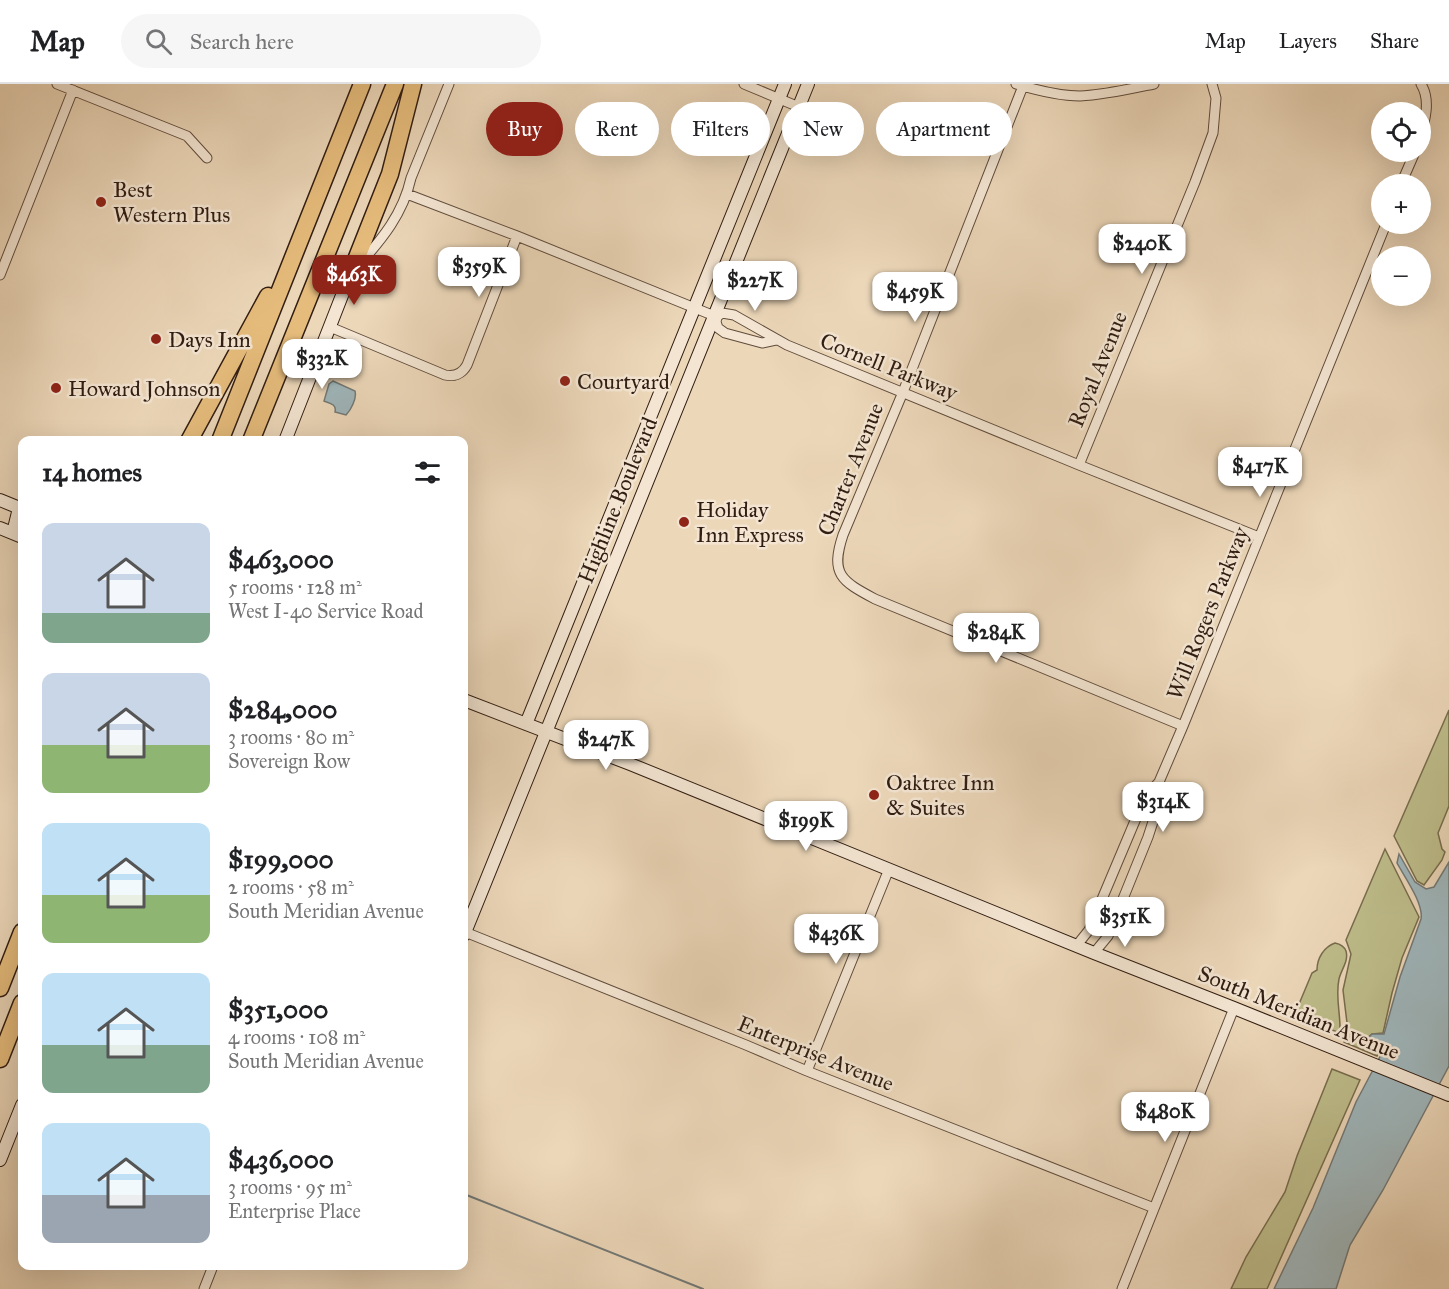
<!DOCTYPE html>
<meta charset="utf-8">
<style>
body{margin:0;font-family:"IM FELL Great Primer",serif;background:#f6f6f6;color:#202124;height:100vh;display:flex;flex-direction:column;font-size:22px;white-space:nowrap}
*{box-sizing:border-box;margin:0}
p{font-size:20px;color:#757577}
.icon{flex:none;width:33px;height:33px;fill:none;stroke:currentColor;stroke-width:2;stroke-linecap:round;stroke-linejoin:round}
.map{position:relative;flex:1;overflow:hidden}
.drawer{position:absolute;left:18px;top:352px;width:450px;height:834px;display:flex;flex-direction:column;background:#fff;border-radius:12px;box-shadow:0 6px 24px #0002}
.drawer>*{flex:none}
.top-card{position:absolute;left:486px;top:18px;width:570px;height:54px;display:flex;gap:12px}
.tools{position:absolute;left:1371px;top:18px;display:grid;gap:12px}
.tools a{display:grid;place-items:center;width:60px;height:60px;border-radius:50%;background:#fff;box-shadow:0 6px 24px #0002;font-size:30px}
.price{position:absolute;translate:-50% -51px;padding:0 14px;border-radius:12px;background:#fff;color:#222;font-size:20px;line-height:39px;filter:drop-shadow(0 2px 3px #0008)}
.price::after{content:'';position:absolute;left:50%;top:36px;width:18px;height:14px;margin-left:-9px;background:inherit;clip-path:polygon(0 0,100% 0,50% 100%)}
.price.current{background:#8f2418;color:#fff}
ul{padding:0;list-style:none}
li{display:flex;align-items:center;gap:18px;height:150px;padding:0 24px}
li span{display:grid;place-items:center;flex:none;width:168px;height:120px;border-radius:12px;color:#555}
li>.icon{margin-inline-start:auto}
span .icon{width:72px;height:72px;fill:#fffc;stroke-width:1}
li b{font-size:26px}
h2{display:flex;justify-content:space-between;align-items:center;height:72px;padding:0 24px;font-size:26px}
.pill{padding:0 21px;border-radius:27px;background:#fff;box-shadow:0 6px 24px #0002;font-size:21px;line-height:54px}
.pill.current{background:#8f2418;color:#fff}
header{display:flex;align-items:center;gap:36px;box-sizing:border-box;height:84px;padding:0 30px;background:#fff;border-bottom:2px solid #e0e0e0}
header strong{font-size:28px}
nav{display:flex;gap:33px;margin-inline-start:auto;font-size:21px}
.search{width:420px;height:54px;background:#f6f6f6;display:flex;align-items:center;gap:15px;box-sizing:border-box;padding:0 21px;border-radius:33px;color:#757577;font-size:22px}
.map>svg:first-child{display:block}
.green{fill:#bebd8b;stroke:#786d4e;stroke-width:1.5}
.water{fill:#9fb6bb;stroke:#737977;stroke-width:1.5}
.lines{fill:none;stroke-linecap:round;stroke-linejoin:round}
.stream{stroke:#737977;stroke-width:2}
.street-casing{stroke:#604c3c;stroke-width:11}
.secondary-casing{stroke:#311d12;stroke-width:14}
.highway-casing{stroke:#311d12;stroke-width:19}
.street{stroke:#f3e5d2;stroke-width:9}
.secondary{stroke:#f3e5d2;stroke-width:12}
.highway{stroke:#e6bc7c;stroke-width:16}
.poi-dot{fill:#8f2418;stroke:#f3e5d2;stroke-width:2}
.labels{text-anchor:middle;stroke-width:5;stroke-linejoin:round;paint-order:stroke}
.poi-label{font-size:22px;fill:#311d12;stroke:#f3e5d2;text-anchor:start}
.street-label{font-size:22px;fill:#311d12;stroke:#f3e5d2}
</style>
<header>
<strong>Map</strong>
<div class="search"><svg class="icon" aria-label="search" viewBox="0 0 24 24"><circle cx="10" cy="10" r="6"/><path d="M15 15l6 6"/></svg>Search here</div>
<nav><a>Map</a><a>Layers</a><a>Share</a></nav>
</header>
<div class="map">
<svg width="1449" height="1205" viewBox="0 0 1449 1205">
<rect width="100%" height="100%" fill="#ecd7b9"/>
<filter id="stains"><feTurbulence type="fractalNoise" baseFrequency=".00333" numOctaves="4"/><feColorMatrix values="0 0 0 0 .2 0 0 0 0 .09 0 0 0 0 .02 0 0 0 .5 -.17"/></filter>
<radialGradient id="worn" r=".72"><stop offset=".6" stop-color="#630" stop-opacity="0"/><stop offset="1" stop-color="#630" stop-opacity=".3"/></radialGradient>
<path class="green" d="M1449,626V722L1438,749L1442,765L1445,768L1442,776L1424,801L1417,797L1394,752Z
M1385,765L1419,833L1402,874L1392,909L1383,949L1372,950L1365,956V961L1381,966L1377,972L1344,958L1347,939L1343,906L1351,870L1346,856Z
M1335,859C1340,860 1344,862 1346,867C1349,877 1341,886 1339,895C1335,913 1341,931 1340,949L1294,932L1312,889L1317,886C1317,874 1324,863 1335,859Z
M1332,985L1360,996L1267,1205H1231L1246,1173L1285,1108L1297,1072Z"/>
<path class="water" d="M333,297L355,307C357,314 351,326 346,331L335,328C337,320 329,319 324,317L329,300Z
M1399,770L1415,798L1426,805L1434,803L1449,778V982L1383,1106L1350,1161L1336,1205H1274L1313,1124L1356,1018L1383,967L1365,960L1366,956L1372,950H1384L1400,893L1421,835C1424,820 1404,792 1397,779Z"/>
<g class="lines">
<path class="stream" d="M464,1110L703,1205"/>
<g class="street-casing">
<path id="street" d="M57,0L187,52L207,74
M744,0L799,23
M1016,0C1036,6 1059,12 1080,12C1104,11 1130,5 1154,0
M1023,2L903,308L843,451C830,490 841,497 875,515L1183,642
M1420,53C1425,37 1431,16 1421,0
M1401,100L1415,68
M407,110L517,152L717,233
M359,181C382,155 403,130 411,94L449,0
M0,191L73,6
M717,233L722,229L734,231L787,261L1079,381L1259,453
M717,233L716,238L718,244L725,249L762,259L776,256
M330,243L445,291C454,293 462,290 467,281L517,152
M1079,381L1195,98L1213,49L1216,14L1212,0
M465,848L746,961L807,987L1154,1124
M1077,861L1089,846L1137,732L1147,711L1159,698L1183,642L1386,140
M1094,869L1108,852L1148,753L1160,716L1159,698
M807,987L889,785
M204,1205L213,1182
M1122,1205L1234,924"/>
</g>
<g class="secondary-casing">
<path id="secondary" d="M285,357L350,191
M0,416L22,425
M0,444L22,453
M13,449L19,424
M464,616L630,680L1094,869L1234,924L1449,1011
M526,640L785,0
M464,851L808,0
M0,1076L22,1021"/>
</g>
<g class="highway-casing">
<path id="highway" d="M350,191L390,90L413,0
M189,357L268,212
M220,357L362,0
M251,357L395,0
M0,904L22,848
M0,975L22,919"/>
</g>
<use href="#street" class="street"/>
<use href="#secondary" class="secondary"/>
<use href="#highway" class="highway"/>
</g>
<g class="poi-dot">
<circle cx="101" cy="118" r="6"/>
<circle cx="156" cy="255" r="6"/>
<circle cx="565" cy="297" r="6"/>
<circle cx="56" cy="304" r="6"/>
<circle cx="684" cy="438" r="6"/>
<circle cx="874" cy="711" r="6"/>
</g>
<g class="labels">
<g class="poi-label">
<text x="113" y="113">Best<tspan x="113" dy="25">Western Plus</tspan></text>
<text x="168" y="263">Days Inn</text>
<text x="577" y="305">Courtyard</text>
<text x="68" y="312">Howard Johnson</text>
<text x="696" y="433">Holiday<tspan x="696" dy="25">Inn Express</tspan></text>
<text x="886" y="706">Oaktree Inn<tspan x="886" dy="25">&amp; Suites</tspan></text>
</g>
<g class="street-label">
<text transform="translate(889 282) rotate(22)" y="8">Cornell Parkway</text>
<text transform="translate(1097 285) rotate(-68)" y="8">Royal Avenue</text>
<text transform="translate(850 385) rotate(-68)" y="8">Charter Avenue</text>
<text transform="translate(617 416) rotate(-68)" y="8">Highline Boulevard</text>
<text transform="translate(1207 529) rotate(-68)" y="8">Will Rogers Parkway</text>
<text transform="translate(1299 928) rotate(22)" y="8">South Meridian Avenue</text>
<text transform="translate(816 969) rotate(22)" y="8">Enterprise Avenue</text>
</g>
</g>
<rect width="100%" height="100%" filter="url(#stains)"/>
<rect width="100%" height="100%" fill="url(#worn)"/>
</svg>
<div class="tools">
<a><svg class="icon" aria-label="locate" viewBox="0 0 24 24"><circle cx="12" cy="12" r="6"/><path d="M12 2v4M12 18v4M2 12h4M18 12h4"/></svg></a>
<a>+</a>
<a>−</a>
</div>
<b class="price" style="left:1142px;top:191px">$240K</b>
<b class="price" style="left:479px;top:214px">$359K</b>
<b class="price current" style="left:354px;top:222px">$463K</b>
<b class="price" style="left:755px;top:228px">$227K</b>
<b class="price" style="left:915px;top:239px">$459K</b>
<b class="price" style="left:322px;top:306px">$332K</b>
<b class="price" style="left:1260px;top:414px">$417K</b>
<b class="price" style="left:996px;top:580px">$284K</b>
<b class="price" style="left:606px;top:687px">$247K</b>
<b class="price" style="left:1163px;top:749px">$314K</b>
<b class="price" style="left:806px;top:768px">$199K</b>
<b class="price" style="left:1125px;top:864px">$351K</b>
<b class="price" style="left:836px;top:881px">$436K</b>
<b class="price" style="left:1165px;top:1059px">$480K</b>
<div class="top-card">
<a class="pill current">Buy</a>
<a class="pill">Rent</a>
<a class="pill">Filters</a>
<a class="pill">New</a>
<a class="pill">Apartment</a>
</div>
<section class="drawer">
<h2>14 homes<svg class="icon" aria-label="filters" viewBox="0 0 24 24"><path d="M4 7h16M4 17h16"/><circle cx="9" cy="7" r="2"/><circle cx="15" cy="17" r="2"/></svg></h2>
<ul>
<li><span style="background:linear-gradient(#c9d6e8 75%,#7fa58c 0)"><svg class="icon" aria-label="home" viewBox="0 0 24 24"><path d="M3 11l9-7 9 7M6 9v11h12V9"/></svg></span><div><b>$463,000</b><p>5 rooms · 128 m²</p><p>West I-40 Service Road</p></div></li>
<li><span style="background:linear-gradient(#c9d6e8 60%,#8fb573 0)"><svg class="icon" aria-label="home" viewBox="0 0 24 24"><path d="M3 11l9-7 9 7M6 9v11h12V9"/></svg></span><div><b>$284,000</b><p>3 rooms · 80 m²</p><p>Sovereign Row</p></div></li>
<li><span style="background:linear-gradient(#bfe0f5 60%,#8fb573 0)"><svg class="icon" aria-label="home" viewBox="0 0 24 24"><path d="M3 11l9-7 9 7M6 9v11h12V9"/></svg></span><div><b>$199,000</b><p>2 rooms · 58 m²</p><p>South Meridian Avenue</p></div></li>
<li><span style="background:linear-gradient(#bfe0f5 60%,#7fa58c 0)"><svg class="icon" aria-label="home" viewBox="0 0 24 24"><path d="M3 11l9-7 9 7M6 9v11h12V9"/></svg></span><div><b>$351,000</b><p>4 rooms · 108 m²</p><p>South Meridian Avenue</p></div></li>
<li><span style="background:linear-gradient(#bfe0f5 60%,#9aa5b1 0)"><svg class="icon" aria-label="home" viewBox="0 0 24 24"><path d="M3 11l9-7 9 7M6 9v11h12V9"/></svg></span><div><b>$436,000</b><p>3 rooms · 95 m²</p><p>Enterprise Place</p></div></li>
</ul>
</section>
</div>
